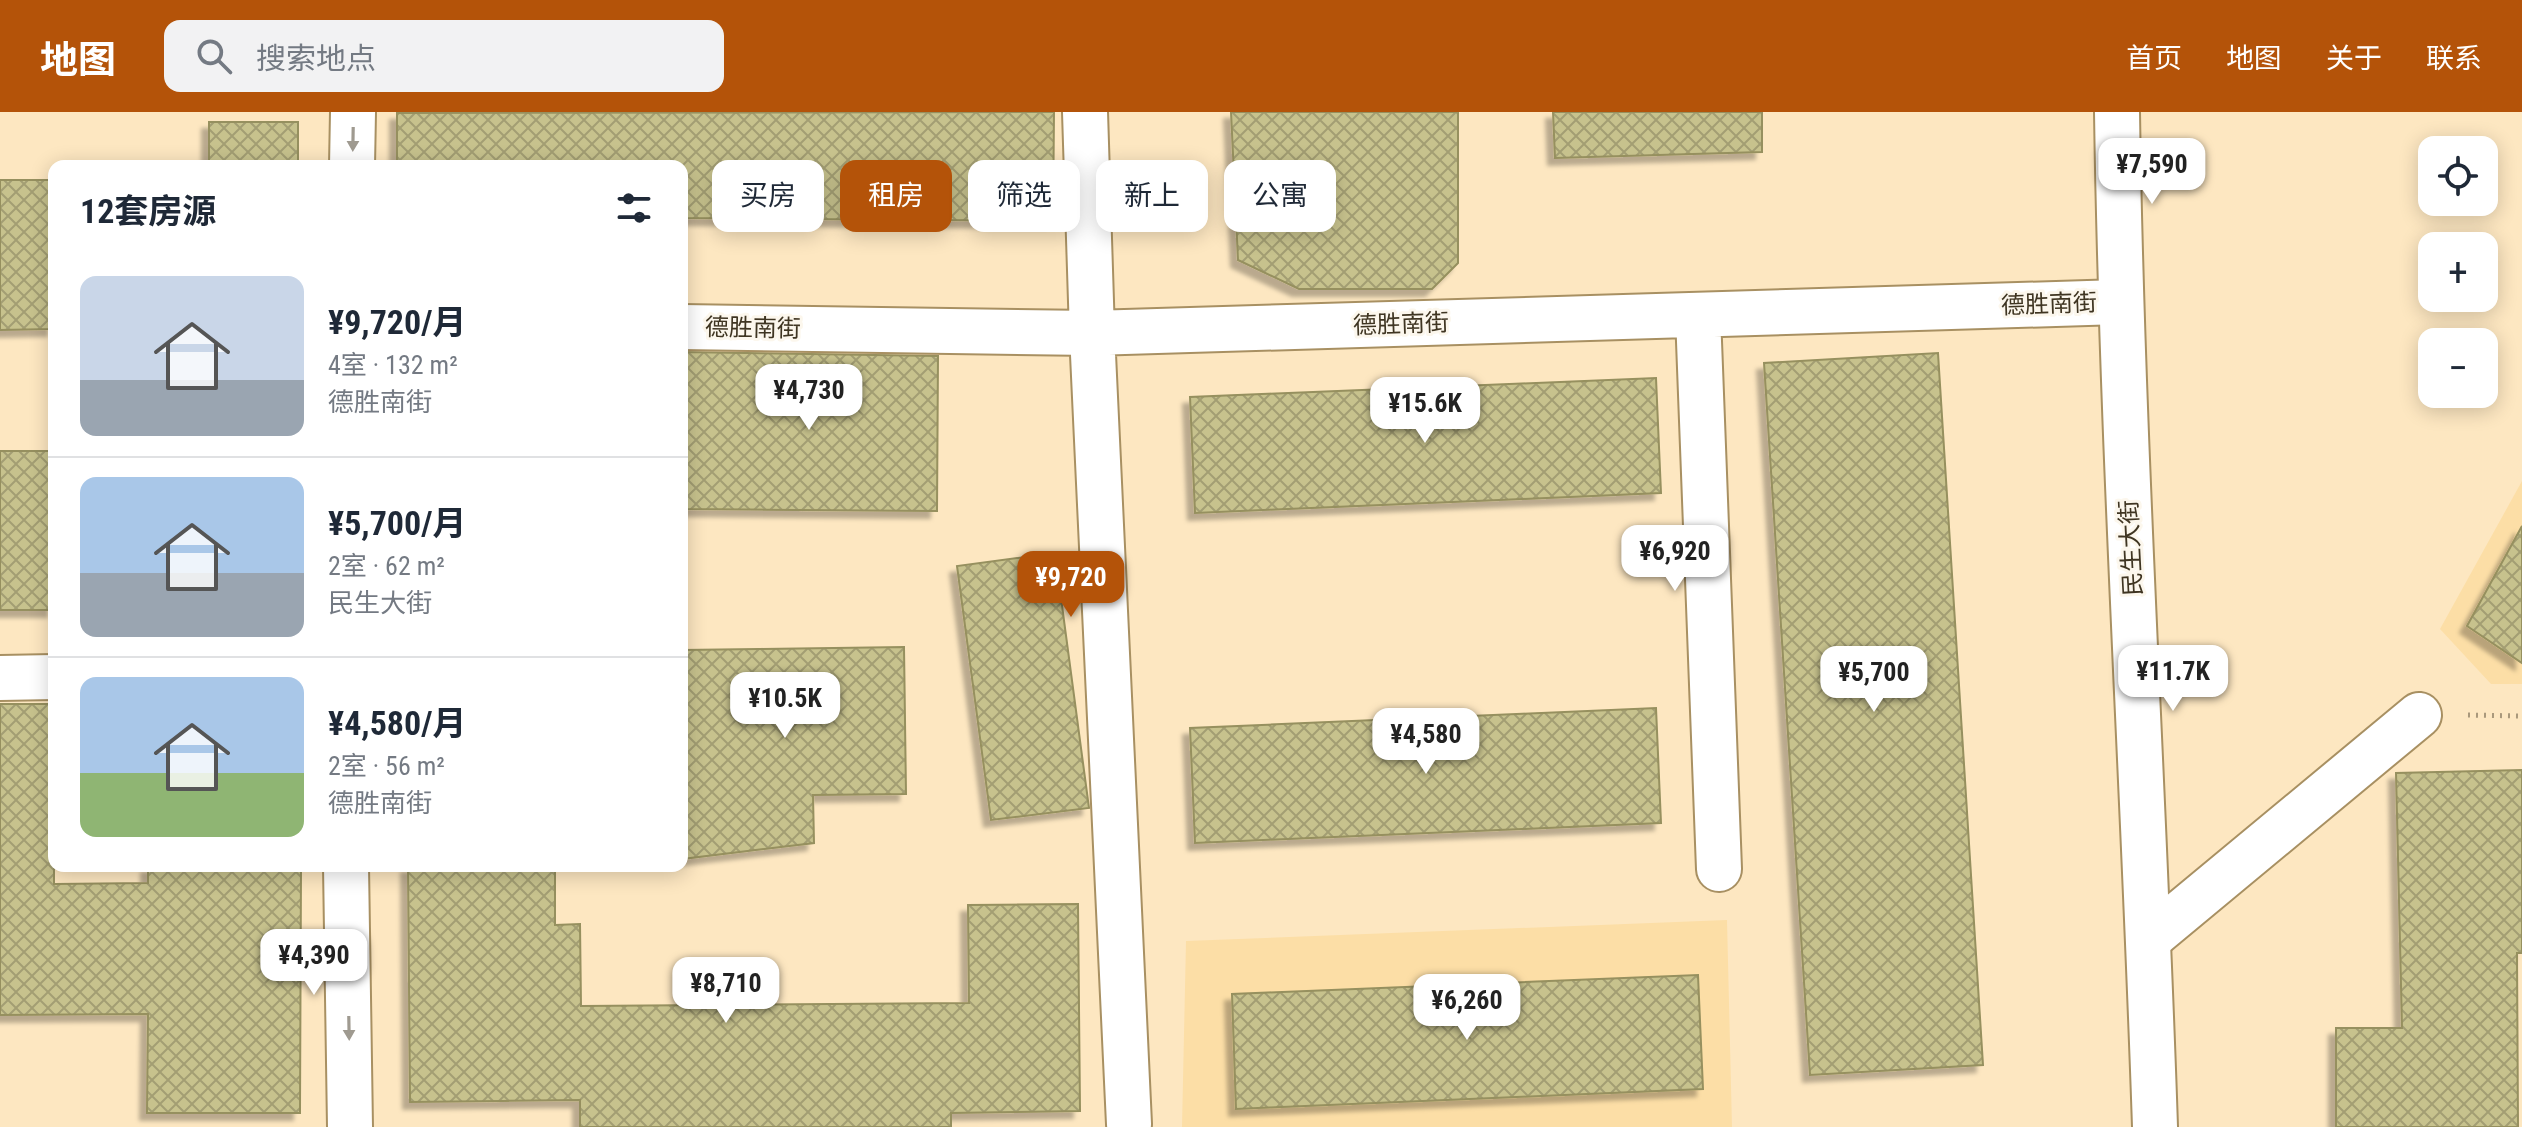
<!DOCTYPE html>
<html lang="zh">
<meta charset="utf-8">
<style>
body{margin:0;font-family:"Roboto Condensed","Noto Sans SC",sans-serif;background:#f2f2f3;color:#1f2937;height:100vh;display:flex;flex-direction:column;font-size:30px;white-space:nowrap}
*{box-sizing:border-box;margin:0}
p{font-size:26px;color:#747a83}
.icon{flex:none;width:44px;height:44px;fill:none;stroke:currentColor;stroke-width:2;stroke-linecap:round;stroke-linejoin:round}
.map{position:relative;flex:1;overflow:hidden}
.sheet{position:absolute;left:48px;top:48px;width:640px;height:712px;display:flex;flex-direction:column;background:#fff;border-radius:16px;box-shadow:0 4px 20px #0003}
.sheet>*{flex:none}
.hud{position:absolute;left:712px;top:48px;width:760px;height:72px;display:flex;gap:16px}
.tools{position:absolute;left:2418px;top:24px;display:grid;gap:16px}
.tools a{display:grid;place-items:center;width:80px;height:80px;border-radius:16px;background:#fff;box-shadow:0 4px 20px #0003;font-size:40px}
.price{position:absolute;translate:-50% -68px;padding:0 18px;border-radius:16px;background:#fff;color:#222;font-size:26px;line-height:52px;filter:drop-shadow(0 2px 4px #0008)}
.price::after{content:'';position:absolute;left:50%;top:48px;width:24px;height:18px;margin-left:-12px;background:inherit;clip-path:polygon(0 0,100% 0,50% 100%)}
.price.current{background:#b45309;color:#fff}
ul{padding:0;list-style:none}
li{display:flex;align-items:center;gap:24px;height:200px;padding:0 32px}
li+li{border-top:2px solid #e0e1e3}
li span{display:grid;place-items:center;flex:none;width:224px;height:160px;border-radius:16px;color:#555}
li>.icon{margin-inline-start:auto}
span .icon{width:96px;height:96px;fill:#fffc;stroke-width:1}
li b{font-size:34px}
h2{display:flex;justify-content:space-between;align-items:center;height:96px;padding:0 32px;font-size:34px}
.chip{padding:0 28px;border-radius:16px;background:#fff;box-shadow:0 4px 20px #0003;font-size:28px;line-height:72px}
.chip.current{background:#b45309;color:#fff}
header{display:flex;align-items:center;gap:48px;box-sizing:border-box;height:112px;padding:0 40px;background:#b45309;color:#fff}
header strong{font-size:38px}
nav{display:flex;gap:44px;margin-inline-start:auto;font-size:28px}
.search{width:560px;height:72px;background:#f2f2f3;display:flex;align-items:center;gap:20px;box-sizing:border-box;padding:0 28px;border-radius:16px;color:#747a83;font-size:30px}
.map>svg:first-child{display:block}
.built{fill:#fcdea6}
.building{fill:url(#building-cross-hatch);stroke:#96905e;stroke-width:2;filter:url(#shadow)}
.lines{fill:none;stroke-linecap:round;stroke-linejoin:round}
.street-casing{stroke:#a89062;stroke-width:48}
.secondary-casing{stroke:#a89062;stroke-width:48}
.path{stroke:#a9987b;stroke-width:5;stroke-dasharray:2 6;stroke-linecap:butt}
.street{stroke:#fff;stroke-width:44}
.secondary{stroke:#fff;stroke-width:44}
.oneway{fill:#9f9a90}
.labels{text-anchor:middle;stroke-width:6;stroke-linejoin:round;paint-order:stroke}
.street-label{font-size:24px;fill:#3f3522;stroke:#fcf7ed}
</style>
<header>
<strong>地图</strong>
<div class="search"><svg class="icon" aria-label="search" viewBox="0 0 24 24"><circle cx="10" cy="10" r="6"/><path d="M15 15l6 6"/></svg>搜索地点</div>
<nav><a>首页</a><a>地图</a><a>关于</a><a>联系</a></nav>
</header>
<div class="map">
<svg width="2522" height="1015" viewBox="0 0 2522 1015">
<defs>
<pattern id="building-cross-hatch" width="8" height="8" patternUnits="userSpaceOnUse" patternTransform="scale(2)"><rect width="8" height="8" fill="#c7c28d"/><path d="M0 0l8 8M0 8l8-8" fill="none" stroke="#a39e73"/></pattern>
<filter id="shadow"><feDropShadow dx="-7" dy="7" stdDeviation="2" flood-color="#0004"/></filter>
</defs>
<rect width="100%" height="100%" fill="#fde7c1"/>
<path class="built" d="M2522,369V572H2491L2440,517Z
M1727,808L1732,1015H1182L1186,829Z"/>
<path class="building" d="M1054,0L1053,109L682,106V54H397V1Z
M1231,0H1458V151L1432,177H1299L1238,148Z
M1553,0H1762V40L1555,46Z
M209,10H298V54H209Z
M0,68H54V217L0,218Z
M682,240L938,244L937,399L682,397Z
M1938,241L1983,953L1810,963L1764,251Z
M1656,266L1661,381L1195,401L1190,285Z
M0,339H54V498H0Z
M2522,414V551L2467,514Z
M1055,441L1089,696L991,708L957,454Z
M904,535L906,682L813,683L814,731L682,747V538Z
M0,592H54V772L148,771V754H301L300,1001H147L148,902L0,903Z
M1656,596L1661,711L1195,731L1190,616Z
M2522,658V841H2517L2518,1015H2336V916H2402L2396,661Z
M408,754H555V813L580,812L581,894L969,891L968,793L1078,792L1080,999L951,1001V1015H580V988L410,990Z
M1698,863L1703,977L1236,997L1232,882Z"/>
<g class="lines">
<g class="street-casing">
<path id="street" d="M1085,0L1092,221L1129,1012
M352,54L353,0
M1698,203L1719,757
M682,215L1092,221L2120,190
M0,566L54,565
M346,754L350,1015
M2149,827L2419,603"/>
</g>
<g class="secondary-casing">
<path id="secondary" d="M2117,0C2122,339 2144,677 2155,1015"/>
</g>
<path class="path" d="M2468,603L2522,604"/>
<use href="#street" class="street"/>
<use href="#secondary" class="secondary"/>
</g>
<defs><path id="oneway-solid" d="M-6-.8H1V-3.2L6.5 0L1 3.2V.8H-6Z" transform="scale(2)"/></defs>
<g class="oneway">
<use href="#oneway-solid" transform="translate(353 27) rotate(91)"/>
<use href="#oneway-solid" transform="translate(349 916) rotate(89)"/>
</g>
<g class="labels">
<g class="street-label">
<text transform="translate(2049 192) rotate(-2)" y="8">德胜南街</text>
<text transform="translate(1401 212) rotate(-2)" y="8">德胜南街</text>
<text transform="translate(753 216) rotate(1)" y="8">德胜南街</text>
<text transform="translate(2131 436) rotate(-93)" y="8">民生大街</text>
</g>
</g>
</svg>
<div class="tools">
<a><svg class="icon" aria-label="locate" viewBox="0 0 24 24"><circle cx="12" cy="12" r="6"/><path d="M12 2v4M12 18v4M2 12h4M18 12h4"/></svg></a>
<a>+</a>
<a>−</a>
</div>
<b class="price" style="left:2152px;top:94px">¥7,590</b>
<b class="price" style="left:809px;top:320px">¥4,730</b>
<b class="price" style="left:1425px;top:333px">¥15.6K</b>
<b class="price" style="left:1675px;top:481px">¥6,920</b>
<b class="price current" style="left:1071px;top:507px">¥9,720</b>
<b class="price" style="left:2173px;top:601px">¥11.7K</b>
<b class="price" style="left:1874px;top:602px">¥5,700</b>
<b class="price" style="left:785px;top:628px">¥10.5K</b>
<b class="price" style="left:1426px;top:664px">¥4,580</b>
<b class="price" style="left:314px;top:885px">¥4,390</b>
<b class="price" style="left:726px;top:913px">¥8,710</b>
<b class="price" style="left:1467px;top:930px">¥6,260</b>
<div class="hud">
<a class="chip">买房</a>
<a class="chip current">租房</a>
<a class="chip">筛选</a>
<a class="chip">新上</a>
<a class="chip">公寓</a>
</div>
<section class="sheet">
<h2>12套房源<svg class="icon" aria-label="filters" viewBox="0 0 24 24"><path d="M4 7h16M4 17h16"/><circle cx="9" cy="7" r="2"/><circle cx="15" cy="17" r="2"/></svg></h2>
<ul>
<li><span style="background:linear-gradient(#c9d6e8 65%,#9aa5b1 0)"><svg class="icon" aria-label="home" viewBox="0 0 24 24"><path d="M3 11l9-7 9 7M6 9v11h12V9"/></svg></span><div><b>¥9,720/月</b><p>4室 · 132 m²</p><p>德胜南街</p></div></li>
<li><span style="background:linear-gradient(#a9c7e8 60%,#9aa5b1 0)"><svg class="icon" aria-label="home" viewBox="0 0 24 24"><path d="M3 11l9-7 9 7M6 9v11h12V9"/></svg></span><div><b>¥5,700/月</b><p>2室 · 62 m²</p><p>民生大街</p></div></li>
<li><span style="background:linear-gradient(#a9c7e8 60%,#8fb573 0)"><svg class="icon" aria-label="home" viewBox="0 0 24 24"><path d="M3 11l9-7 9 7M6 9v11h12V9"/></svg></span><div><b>¥4,580/月</b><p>2室 · 56 m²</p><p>德胜南街</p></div></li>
</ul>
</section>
</div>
